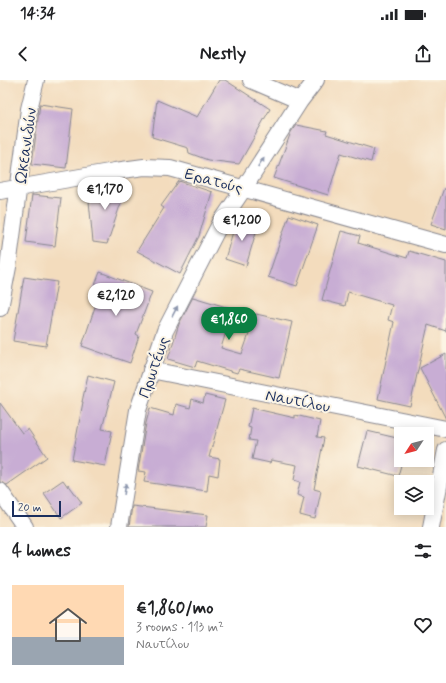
<!DOCTYPE html>
<meta charset="utf-8">
<style>
body{margin:0;font-family:Mynerve,sans-serif;background:#f6f6f6;color:#202124;height:100vh;display:flex;flex-direction:column;font-size:15px;white-space:nowrap}
*{box-sizing:border-box;margin:0}
p{font-size:13px;color:#757577}
.icon{flex:none;width:22px;height:22px;fill:none;stroke:currentColor;stroke-width:2;stroke-linecap:round;stroke-linejoin:round}
.map{position:relative;height:447px;overflow:hidden}
.sheet{display:flex;flex-direction:column;background:#fff;flex:1}
.sheet>*{flex:none}
.needle{width:26px;rotate:234deg}
.tools{position:absolute;left:394px;top:347px;display:grid;gap:8px}
.tools a{display:grid;place-items:center;width:40px;height:40px;border-radius:0px;background:#fff;box-shadow:0 2px 10px #0003;font-size:20px}
.scale{position:absolute;left:12px;bottom:10px;width:49px;box-sizing:border-box;padding-left:4px;border:2px solid #1b2f5e;border-top:0;font-size:11px;line-height:14px;white-space:nowrap;color:#1b2f5e;-webkit-text-stroke:3px #fcf5e5;paint-order:stroke}
.price{position:absolute;translate:-50% -34px;padding:0 9px;border-radius:14px;background:#fff;color:#222;font-size:13px;line-height:26px;filter:drop-shadow(0 1px 2px #0008)}
.price::after{content:'';position:absolute;left:50%;top:24px;width:12px;height:9px;margin-left:-6px;background:inherit;clip-path:polygon(0 0,100% 0,50% 100%)}
.price.active{background:#0b8043;color:#fff}
ul{padding:0;list-style:none}
li{display:flex;align-items:center;gap:12px;height:100px;padding:0 12px}
li+li{border-top:1px solid #e0e0e0}
li span{display:grid;place-items:center;flex:none;width:112px;height:80px;border-radius:0px;color:#555}
li>.icon{margin-inline-start:auto}
span .icon{width:48px;height:48px;fill:#fffc;stroke-width:1}
li b{font-size:17px}
h2{display:flex;justify-content:space-between;align-items:center;height:48px;padding:0 12px;font-size:17px}
.status{display:flex;justify-content:space-between;align-items:center;height:28px;padding:0 20px;background:#fff;direction:ltr}
.status svg{height:11px;fill:currentColor}
header{display:flex;justify-content:space-between;align-items:center;height:52px;padding:0 12px;background:#fff;font-size:18px;font-weight:700}
.map>svg:first-child{display:block}
.building{fill:#c8add4}
.lines{fill:none;stroke-linecap:round;stroke-linejoin:round}
.minor-casing{stroke:#87868e;stroke-width:18}
.minor{stroke:#fff;stroke-width:16}
.oneway{fill:#8d97ae}
.labels{text-anchor:middle;stroke-width:4;stroke-linejoin:round;paint-order:stroke}
.street-label{font-size:16px;fill:#1b2f5e;stroke:#fcf5e5}
</style>
<div class="status"><b>14:34</b><svg viewBox="0 0 49 12"><path d="M0 12V9h3v3zM5 12V6h3v6zM10 12V3h3v9zM15 12V0h3v12zM26 1h20v11H26zM47 4h2v5h-2z"/></svg></div>
<header><svg class="icon" aria-label="back" viewBox="0 0 24 24"><path d="M15 5l-7 7 7 7"/></svg>Nestly<svg class="icon" aria-label="share" viewBox="0 0 24 24"><path d="M12 15V3M7 8l5-5 5 5M5 13v7h14v-7"/></svg></header>
<div class="map">
<svg width="446" height="447" viewBox="0 0 446 447">
<rect width="100%" height="100%" fill="#fcf5e5"/>
<filter id="ink" filterUnits="userSpaceOnUse"><feTurbulence type="fractalNoise" baseFrequency=".025" numOctaves="2"/><feDisplacementMap in="SourceGraphic" scale="8" xChannelSelector="R" yChannelSelector="G"/><feConvolveMatrix kernelMatrix="1 2 1 2 8 2 1 2 1" color-interpolation-filters="sRGB"/></filter>
<filter id="wash" filterUnits="userSpaceOnUse"><feTurbulence type="fractalNoise" baseFrequency=".012" numOctaves="4" result="noise"/><feDisplacementMap in="SourceGraphic" scale="16" xChannelSelector="R" yChannelSelector="G"/><feGaussianBlur stdDeviation="0.9" result="paint"/><feColorMatrix in="noise" values="0 0 0 0 0 0 0 0 0 0 0 0 0 0 0 0 0 1.4 0 .05"/><feComposite in="paint" operator="in"/></filter>
<g filter="url(#wash)">
<rect width="100%" height="100%" fill="#f3dcbd"/>
<g id="blocks">
<path class="building" d="M219,0H225L270,29L239,84L208,80L189,73L188,68L152,57L157,20L197,37Z
M40,24L73,29L66,88L32,84Z
M296,45L327,51L326,54L374,69L371,82L341,73L328,115L274,98L291,52Z
M179,101L212,112L199,156L180,194L137,171L164,128L161,126Z
M127,105L107,164L93,162L88,111Z
M444,108H446V149L431,144Z
M32,115L61,118L55,166L26,162Z
M289,135L318,145L297,206L268,197Z
M237,138L258,145L246,186L225,179Z
M341,151L360,156L358,163L407,178L409,171L446,182V251L428,245L410,326L378,319L394,242L388,240L392,225L348,212L345,226L322,220Z
M100,192L152,212L136,254L139,256L130,283L82,266L97,221L90,218Z
M24,197L57,202L46,266L13,261Z
M193,217L233,229L221,268L242,274L256,234L292,242L279,298L239,289L237,293L197,281L195,287L168,279L179,244Z
M446,274V339L420,288Z
M88,295L114,302L102,349L112,351L105,386L72,380L83,322H82Z
M205,315L225,320L209,377L220,379L218,396L209,394L207,411L144,402L146,392L138,391L146,343L150,328L174,335L176,324L190,328L192,319L203,323Z
M0,323L22,353L28,349L47,377L7,405L0,402Z
M252,328L295,338V335L320,341L317,357L324,358L314,409L321,411L315,439L300,435L304,417L297,415L300,402L294,400L297,385L271,380L270,383L252,379L256,361L249,360L251,348L248,347Z
M367,351L401,359V385L398,396L358,386Z
M63,400L68,407V404L82,423L61,438L44,413Z
M132,426L208,435L206,447H129Z"/>
</g>
</g>
<g filter="url(#ink)">
<use href="#blocks" fill-opacity="0" stroke="#87868e" stroke-width="1"/>
<g class="lines">
<g class="minor-casing">
<path id="minor" d="M251,0L300,21
M0,111L115,91L144,87L170,88L446,165
M0,228L8,187L29,29L36,0
M151,290L446,349
M0,411L25,447
M119,447L138,330L165,251L221,142L244,108L300,21L316,0
M431,447L446,370"/>
</g>
<use href="#minor" class="minor"/>
</g>
<defs><path id="oneway-solid" d="M-6-.8H1V-3.2L6.5 0L1 3.2V.8H-6Z"/></defs>
<g class="oneway">
<use href="#oneway-solid" transform="translate(261 82) rotate(-57)"/>
<use href="#oneway-solid" transform="translate(175 231) rotate(-62)"/>
<use href="#oneway-solid" transform="translate(125 409) rotate(-81)"/>
</g>
</g>
<g class="labels">
<g class="street-label">
<text transform="translate(25 66) rotate(-82)" y="6">Ωκεανιδών</text>
<text transform="translate(214 100) rotate(15)" y="6">Ερατούς</text>
<text transform="translate(153 287) rotate(-71)" y="6">Πρωτέως</text>
<text transform="translate(298 320) rotate(11)" y="6">Ναυτίλου</text>
</g>
</g>
</svg>
<div class="tools">
<a><svg class="needle" viewBox="-14 -14 28 28"><path d="M0-13l5 13h-10z" fill="#e53935"/><path d="M0 13l5-13h-10z" fill="#757577"/></svg></a>
<a><svg class="icon" aria-label="layers" viewBox="0 0 24 24"><path d="M12 4l9 5-9 5-9-5zM3 14l9 5 9-5"/></svg></a>
</div>
<div class="scale">20 m</div>
<b class="price" style="left:105px;top:131px">€1,170</b>
<b class="price" style="left:242px;top:162px">€1,200</b>
<b class="price" style="left:116px;top:237px">€2,120</b>
<b class="price active" style="left:229px;top:261px">€1,860</b>
</div>
<section class="sheet">
<h2>4 homes<svg class="icon" aria-label="filters" viewBox="0 0 24 24"><path d="M4 7h16M4 17h16"/><circle cx="9" cy="7" r="2"/><circle cx="15" cy="17" r="2"/></svg></h2>
<ul>
<li><span style="background:linear-gradient(#ffd9b3 65%,#9aa5b1 0)"><svg class="icon" aria-label="home" viewBox="0 0 24 24"><path d="M3 11l9-7 9 7M6 9v11h12V9"/></svg></span><div><b>€1,860/mo</b><p>3 rooms · 113 m²</p><p>Ναυτίλου</p></div><svg class="icon" aria-label="heart" viewBox="0 0 24 24"><path d="M12 20l-8-8c-3-5 5-10 8-4 3-6 11-1 8 4z"/></svg></li>
</ul>
</section>
